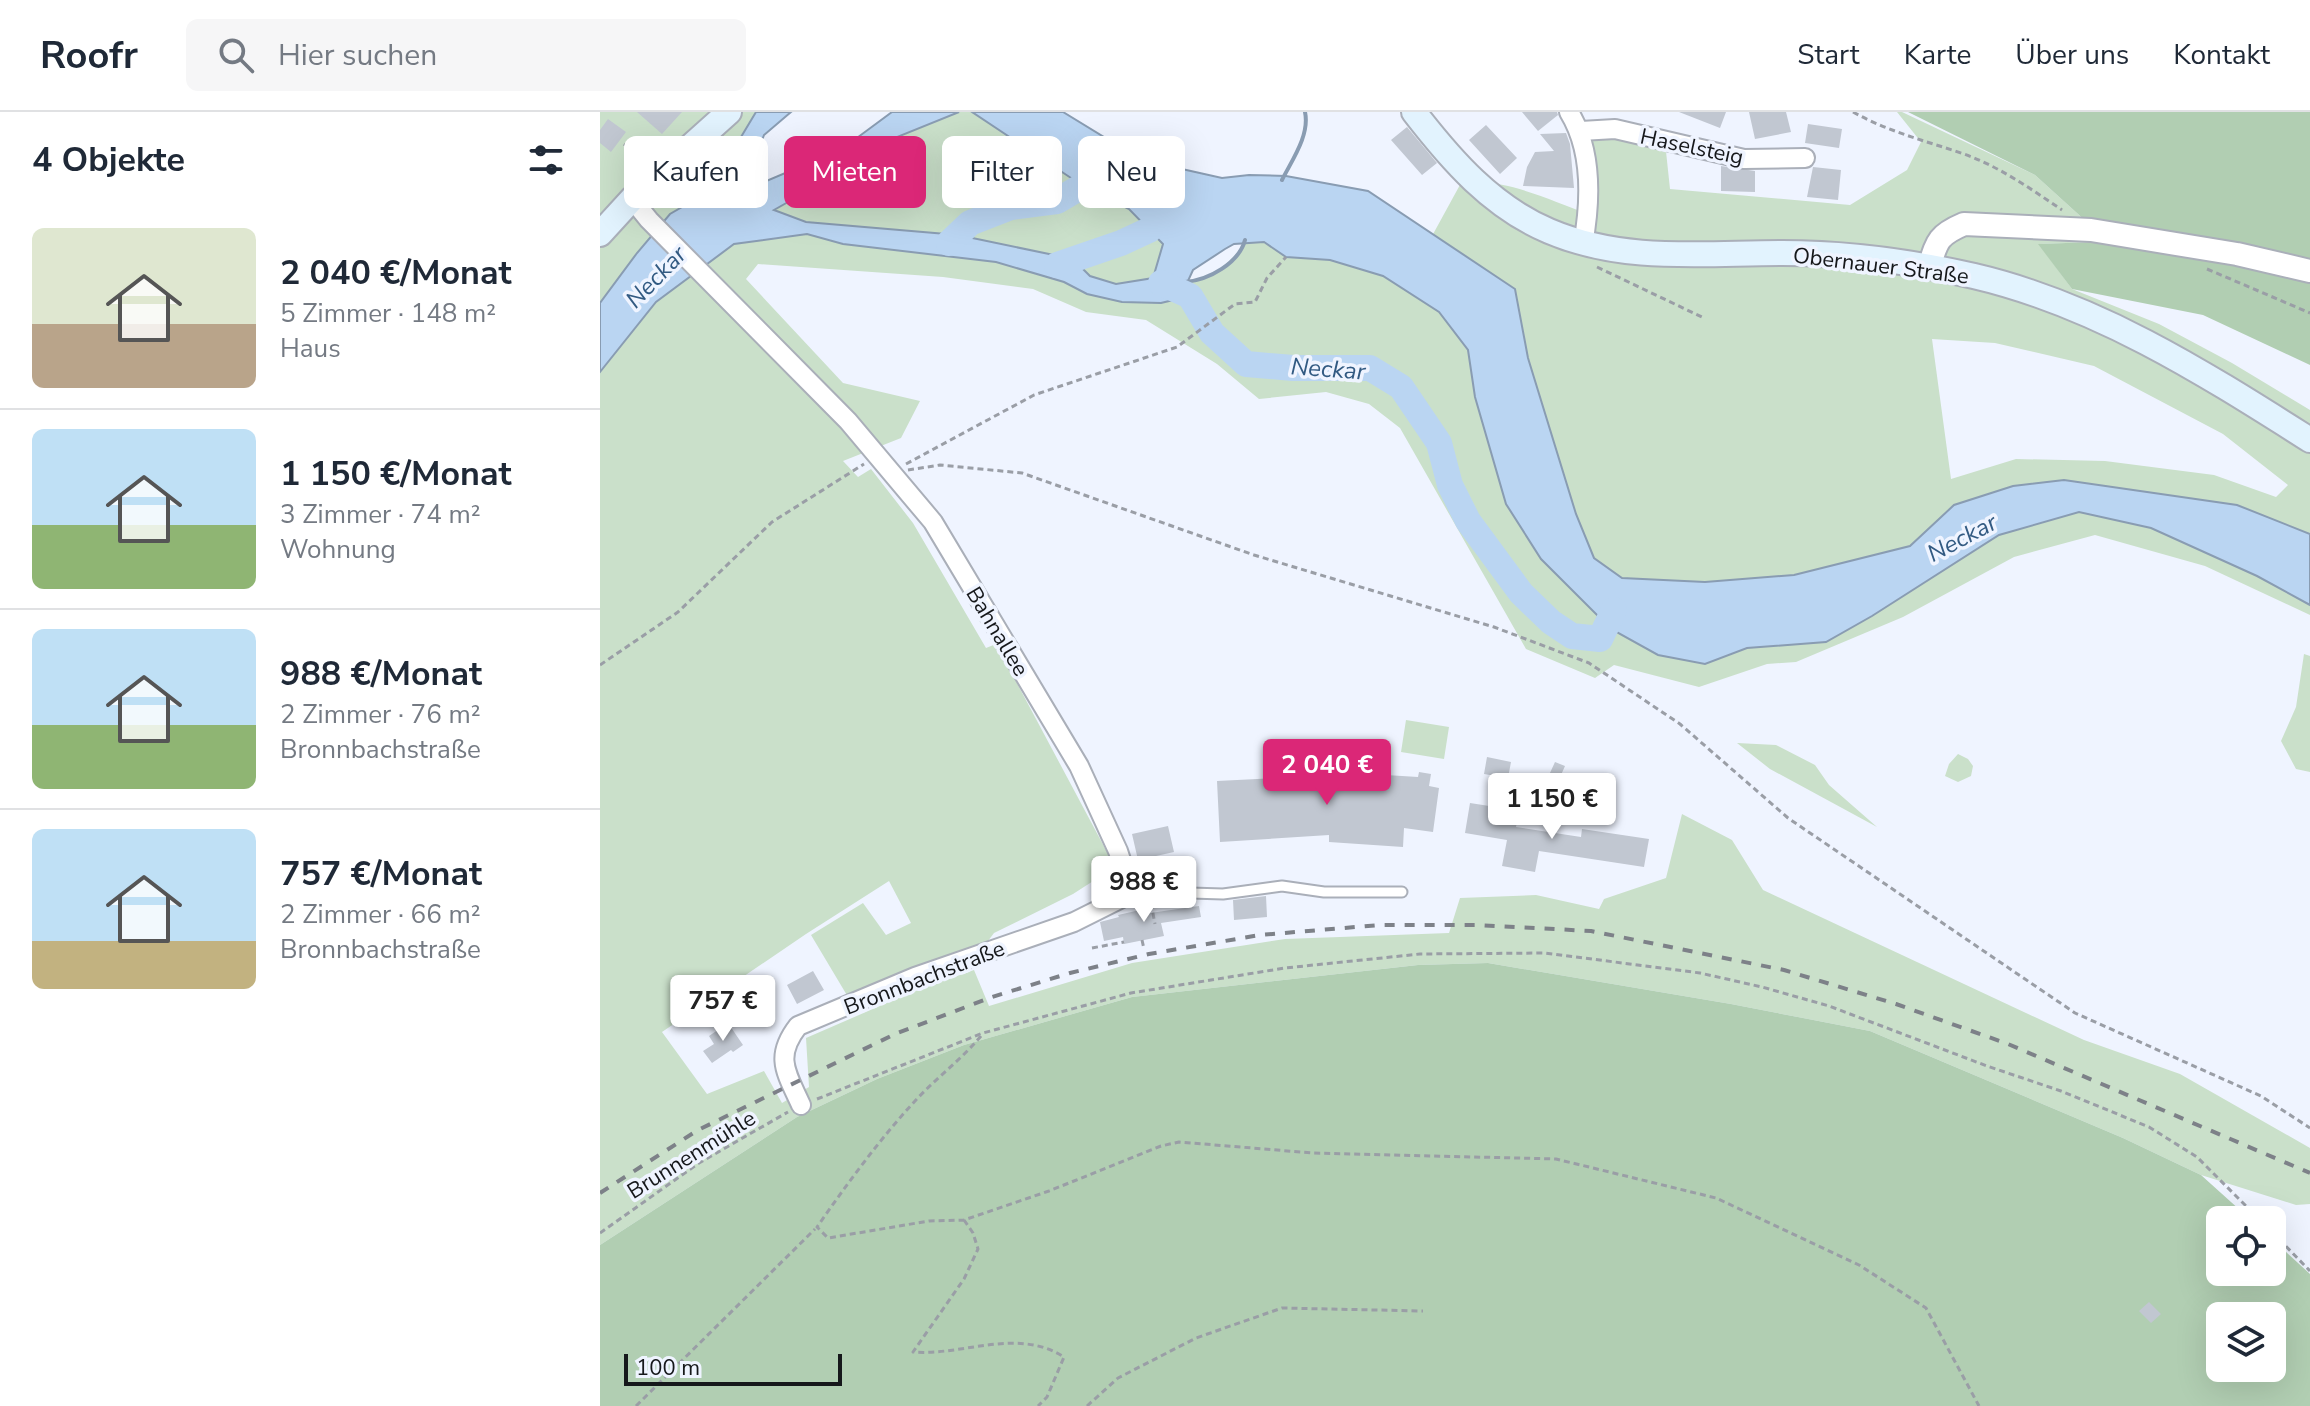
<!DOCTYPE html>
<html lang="de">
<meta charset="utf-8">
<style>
body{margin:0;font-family:"Nunito Sans",sans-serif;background:#f6f6f7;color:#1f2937;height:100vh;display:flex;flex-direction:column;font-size:30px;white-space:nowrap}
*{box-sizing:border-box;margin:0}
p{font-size:26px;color:#747a83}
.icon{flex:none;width:44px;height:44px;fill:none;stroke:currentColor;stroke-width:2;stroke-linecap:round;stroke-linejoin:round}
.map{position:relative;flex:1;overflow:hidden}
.drawer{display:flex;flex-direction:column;background:#fff;width:600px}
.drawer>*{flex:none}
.hud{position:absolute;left:24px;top:24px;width:760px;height:72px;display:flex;gap:16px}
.fabs{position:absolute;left:1606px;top:1094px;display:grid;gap:16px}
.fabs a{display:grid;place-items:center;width:80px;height:80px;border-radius:12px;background:#fff;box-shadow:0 8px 32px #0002;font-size:40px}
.scale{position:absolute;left:24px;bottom:20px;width:218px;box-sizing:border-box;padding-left:8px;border:4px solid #16181b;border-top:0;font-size:22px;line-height:28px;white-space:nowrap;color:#16181b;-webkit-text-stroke:6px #eff4ff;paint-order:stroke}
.price{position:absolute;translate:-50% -68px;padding:0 18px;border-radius:8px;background:#fff;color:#222;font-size:26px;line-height:52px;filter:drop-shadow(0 2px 4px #0008)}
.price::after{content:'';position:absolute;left:50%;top:48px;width:24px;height:18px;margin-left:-12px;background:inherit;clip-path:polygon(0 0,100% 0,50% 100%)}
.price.selected{background:#db2777;color:#fff}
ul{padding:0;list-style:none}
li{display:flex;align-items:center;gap:24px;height:200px;padding:0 32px}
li+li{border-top:2px solid #e0e1e3}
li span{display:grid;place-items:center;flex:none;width:224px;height:160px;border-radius:12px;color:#555}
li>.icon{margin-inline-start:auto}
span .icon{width:96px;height:96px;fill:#fffc;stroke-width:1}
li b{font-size:34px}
h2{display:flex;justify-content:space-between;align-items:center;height:96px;padding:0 32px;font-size:34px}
.tag{padding:0 28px;border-radius:12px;background:#fff;box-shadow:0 8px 32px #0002;font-size:28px;line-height:72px}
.tag.selected{background:#db2777;color:#fff}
header{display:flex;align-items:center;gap:48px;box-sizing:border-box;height:112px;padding:0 40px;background:#fff;border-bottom:2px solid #e0e1e3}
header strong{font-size:38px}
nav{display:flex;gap:44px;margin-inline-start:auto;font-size:28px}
.search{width:560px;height:72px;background:#f6f6f7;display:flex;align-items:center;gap:20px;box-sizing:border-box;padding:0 28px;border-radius:12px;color:#747a83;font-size:30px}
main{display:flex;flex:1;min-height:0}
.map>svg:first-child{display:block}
.green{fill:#cae0ca;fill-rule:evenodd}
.forest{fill:#b1ceb2;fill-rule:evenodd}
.water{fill:#bad5f2;stroke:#899cb2;stroke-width:2}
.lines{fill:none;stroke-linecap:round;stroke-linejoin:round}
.stream{stroke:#899cb2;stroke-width:4}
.river{stroke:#bad5f2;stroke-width:26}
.building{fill:#c1c7d1}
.service-casing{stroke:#aaafb9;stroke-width:13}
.minor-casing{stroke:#aaafb9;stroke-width:22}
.tertiary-casing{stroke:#aaafb9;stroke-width:26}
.secondary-casing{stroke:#aaafb9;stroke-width:28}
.path{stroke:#9a9ea6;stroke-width:3;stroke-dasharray:6 4;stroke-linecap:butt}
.service{stroke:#fff;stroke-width:9}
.minor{stroke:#fff;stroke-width:18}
.tertiary{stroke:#fff;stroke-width:22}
.secondary{stroke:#e2f3fe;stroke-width:24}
.rail{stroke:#7d8188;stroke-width:4;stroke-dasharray:10 10;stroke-linecap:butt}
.labels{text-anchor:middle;stroke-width:7;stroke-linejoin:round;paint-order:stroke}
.street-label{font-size:22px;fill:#16181b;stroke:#eff4ff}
.water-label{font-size:24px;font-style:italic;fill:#325a82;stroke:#eff4ff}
</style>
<header>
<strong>Roofr</strong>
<div class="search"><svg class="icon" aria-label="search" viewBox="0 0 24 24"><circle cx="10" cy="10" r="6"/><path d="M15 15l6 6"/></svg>Hier suchen</div>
<nav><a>Start</a><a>Karte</a><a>Über uns</a><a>Kontakt</a></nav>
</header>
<main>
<section class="drawer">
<h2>4 Objekte<svg class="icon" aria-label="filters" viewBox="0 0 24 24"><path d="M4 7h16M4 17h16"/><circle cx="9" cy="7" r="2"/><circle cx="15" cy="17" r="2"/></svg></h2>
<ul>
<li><span style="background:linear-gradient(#dfe7d0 60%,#b9a48a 0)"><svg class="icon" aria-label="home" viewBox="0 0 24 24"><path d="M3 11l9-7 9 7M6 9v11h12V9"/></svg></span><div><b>2 040 €/Monat</b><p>5 Zimmer · 148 m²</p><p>Haus</p></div></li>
<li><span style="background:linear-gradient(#bfe0f5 60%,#8fb573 0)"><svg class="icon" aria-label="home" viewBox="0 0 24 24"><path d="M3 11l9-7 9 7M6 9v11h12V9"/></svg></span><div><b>1 150 €/Monat</b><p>3 Zimmer · 74 m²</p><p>Wohnung</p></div></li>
<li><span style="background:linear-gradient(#bfe0f5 60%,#8fb573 0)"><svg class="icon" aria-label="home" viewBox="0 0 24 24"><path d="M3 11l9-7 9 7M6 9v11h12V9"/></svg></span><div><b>988 €/Monat</b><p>2 Zimmer · 76 m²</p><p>Bronnbachstraße</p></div></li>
<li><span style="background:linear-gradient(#bfe0f5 70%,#c2b280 0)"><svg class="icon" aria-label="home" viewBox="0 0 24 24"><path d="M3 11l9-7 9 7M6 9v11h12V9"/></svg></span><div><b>757 €/Monat</b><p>2 Zimmer · 66 m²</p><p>Bronnbachstraße</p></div></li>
</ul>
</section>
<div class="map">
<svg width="1710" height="1294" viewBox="0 0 1710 1294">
<rect width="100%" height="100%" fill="#eff4ff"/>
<path class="green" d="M0,0H156L108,81L70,102L37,141L0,191Z
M359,0H372L483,74L529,97L564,132L554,166L516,172L490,164L472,147L358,123L206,110L172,98L273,42L292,27Z
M1297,0H1302L1435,63L1489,112L1495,130L1439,132L1472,177L1559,212L1632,251L1710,298V422L1637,393H1354L1310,434L1194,463L1105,470L1022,467L994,446L976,402L928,246L915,177L832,124L861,71C903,65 950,88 988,102L981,19L1065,30L1070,77L1250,93L1307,58L1321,30ZM1332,227L1395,231L1494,254L1623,322L1688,373L1676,385L1614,363L1505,349L1416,347L1351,367Z
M207,122L243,132L396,150L464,170L487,182L590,183L587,171C617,162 627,154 646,130H664L686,145L730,148L783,164L839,200L868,238L875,285L906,392L1105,552L1147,536L1226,530L1272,504L1399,423L1479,400L1551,416L1657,464L1710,493V503L1605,454L1495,423L1414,445L1303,505L1196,550L1167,552L1099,575L1014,553L995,566L926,537L800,316L769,292L726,280L659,287L617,252L546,208L486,200L433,177L343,165L158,152L146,167L243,271L320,289L301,326L243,349L258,365L271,357L313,411L386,536L396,532L515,755L473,782L394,821L388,829L248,885L211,823L263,791L286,823L311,811L289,769L206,822L62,920L107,982L164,959L182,991L209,975L206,926L312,880L374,858L389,894L532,851L685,827L849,821L860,786L936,783L999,797L1004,787L1066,766L1082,702L1132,728L1163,778L1484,928L1580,962L1710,1036V1092L1696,1093L1601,1063L1523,1026L1270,919L1131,892L888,851L818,853L532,885L364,933L277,967L197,1005L0,1133V260L56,190L134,132Z
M1704,542L1710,544V660L1696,657L1681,629L1696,595Z
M806,608L849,615L844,647L801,640Z
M1137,631L1176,633L1215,653L1229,673L1277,715L1170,657Z
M1358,642L1368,647L1373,654L1371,664L1358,670L1345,664L1349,652Z"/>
<path class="forest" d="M1308,0H1710V253L1603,203L1472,177L1438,132L1494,130L1489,112L1435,63Z
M888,851L1131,892L1270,919L1523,1026L1601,1063L1651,1108H1620V1160H1672V1127L1710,1162V1294H0V1133L197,1005L277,967L364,933L532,885L818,853ZM1620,1204H1672V1256H1620Z"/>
<path class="water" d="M156,0H191L164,23L143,79L242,37L292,0H359L292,27L273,42L174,98L206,110L358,123L473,147L490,164L516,172L553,166L563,132L529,97L483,74L372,0H463L527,39L573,55L622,66L649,63L686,64L768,79L915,177L928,246L976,402L994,446L1022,466L1105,470L1194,463L1310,434L1354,393L1413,374L1464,368L1637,393L1710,422V493L1657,464L1551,416L1479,400L1399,423L1272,504L1226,530L1147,536L1105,552L1058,543L1011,517L941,447L906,392L875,285L868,238L839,200L783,164L730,148L686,145L664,130L634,132L625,137L593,158L587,171L590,184L561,191L522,190L487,182L464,170L396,150L243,132L207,122L134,132L56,190L0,260V191L37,141L70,102L108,80Z"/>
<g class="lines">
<path class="stream" d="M682,68C692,48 710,23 705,0
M585,170C609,168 639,151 645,128"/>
<path class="river" d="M349,131L370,111L411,95L457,89L511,57
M457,153L521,131L549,118L571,92
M561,171L590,184L612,221L646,252L693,256H770L801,275L839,331L850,373L868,409L921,481L951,510L972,524L1000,527L1014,498"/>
</g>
<path class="building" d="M37,0H82L62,22Z
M922,0H957L958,3L938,19Z
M1079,0H1126L1120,16Z
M1149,0H1186L1191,20L1155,27Z
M8,7L26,20L11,40L0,31V18Z
M1208,12L1242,17L1239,36L1205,31Z
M886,13L917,46L900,62L869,28Z
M807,15L837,51L822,63L791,28Z
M966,21L970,32L974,76L923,74L927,55L935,40L954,39L940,22Z
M1121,54L1155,59V80L1121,79Z
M1213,55L1241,58L1238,88L1207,85Z
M887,645L911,650L908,666L884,662Z
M721,648L722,659L818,665L819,660L831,662L829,674L839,676L833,720L804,716L803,735L729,730V723L620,730L617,669L699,665L698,649Z
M955,650L965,654L950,688L939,685Z
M870,691L902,696V700L911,701L910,709L917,710L916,715L981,725L982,717L1049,727L1044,755L939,739L935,760L902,754L907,728L865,721Z
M568,714L574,740L538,748L532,722Z
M666,784L667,805L634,808L633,788Z
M599,794L601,805L561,811L564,824L524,832L523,825L504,829L500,810L519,805L518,803L549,796L550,801Z
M213,859L224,878L197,892L187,873Z
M165,884L175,902L154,914L144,895Z
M128,911L143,933L133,940L131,938L112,951L103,939L114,932L109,924Z
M1549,1190L1561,1202L1551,1211L1539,1199Z"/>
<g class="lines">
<g class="service-casing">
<path id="service" d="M526,779L623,782L682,774L724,780H802"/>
</g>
<g class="minor-casing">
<path id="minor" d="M969,0C993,39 991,88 983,132
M981,19L1015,17L1144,47L1205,46
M32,87L49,108L248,309L333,410L479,654L518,739L527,766L526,779L522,786L474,810L315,865L198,914C174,945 186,960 201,993"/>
</g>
<g class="tertiary-casing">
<path id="tertiary" d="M1329,155C1337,129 1338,123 1364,112L1491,118L1637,142L1710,159"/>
</g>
<g class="secondary-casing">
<path id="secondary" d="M814,0C851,48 892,95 949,119C1024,151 1103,141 1182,141C1245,141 1313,150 1374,164C1498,193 1604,261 1710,328
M0,122L32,87L129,0"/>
</g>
<path class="path" d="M1253,0C1289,20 1326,29 1364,42C1400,55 1431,77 1462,98
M24,32L45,50
M997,155L1104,206
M1607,157L1710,201
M306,352L434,283L577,235L635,192L655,190L667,166L686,145
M308,358L340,353L422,361L654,443L894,515L989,551L1080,612L1188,706L1475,901L1661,984L1710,1016
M0,553L78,500L172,410L264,352
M551,791L555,812
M542,828L544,837
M492,836L524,830
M381,924C361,948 336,966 315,989C279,1028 247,1072 217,1115L228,1126L329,1109L364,1108L449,1079L561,1034L579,1030L713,1041L956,1047L1116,1086L1259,1153L1326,1196L1379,1294
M217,987L383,921L531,881L685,856L820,842L945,841L1100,861L1162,875L1229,894L1387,954L1461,979L1549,1015L1597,1045L1660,1108
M364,1108L373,1121L378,1137L364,1167L313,1240C364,1244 417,1215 464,1245L447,1285L438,1294
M1672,1120L1710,1159
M0,1121L99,1051L188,1000
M36,1294L215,1117
M487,1294L518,1266L596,1226L682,1196L823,1199"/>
<use href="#service" class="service"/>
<use href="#minor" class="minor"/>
<use href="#tertiary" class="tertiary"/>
<use href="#secondary" class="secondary"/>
<path class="rail" d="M0,1081L98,1018L295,922L392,885L470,861L549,842L660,823L780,813H877L991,819L1184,858L1296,892L1408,932L1710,1061"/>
</g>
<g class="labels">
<g class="street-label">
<text transform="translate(1092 34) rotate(12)" y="8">Haselsteig</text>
<text transform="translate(1281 153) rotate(7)" y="8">Obernauer Straße</text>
<text transform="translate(398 519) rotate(59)" y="8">Bahnallee</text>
<text transform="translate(324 865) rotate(-21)" y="8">Bronnbachstraße</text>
<text transform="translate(91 1042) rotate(-32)" y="8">Brunnenmühle</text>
</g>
<g class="water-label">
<text transform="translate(56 165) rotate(-46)" y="8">Neckar</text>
<text transform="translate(728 257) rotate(4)" y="8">Neckar</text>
<text transform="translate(1362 426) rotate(-28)" y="8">Neckar</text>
</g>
</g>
</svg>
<div class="fabs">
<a><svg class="icon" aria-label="locate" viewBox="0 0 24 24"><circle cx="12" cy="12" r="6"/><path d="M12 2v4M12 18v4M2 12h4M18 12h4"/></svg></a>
<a><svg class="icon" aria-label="layers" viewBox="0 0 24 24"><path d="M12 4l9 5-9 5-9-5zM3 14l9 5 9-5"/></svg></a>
</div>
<div class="scale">100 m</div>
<b class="price selected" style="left:727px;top:695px">2 040 €</b>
<b class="price" style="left:952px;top:729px">1 150 €</b>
<b class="price" style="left:544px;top:812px">988 €</b>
<b class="price" style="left:123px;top:931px">757 €</b>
<div class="hud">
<a class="tag">Kaufen</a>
<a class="tag selected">Mieten</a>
<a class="tag">Filter</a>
<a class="tag">Neu</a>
</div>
</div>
</main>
